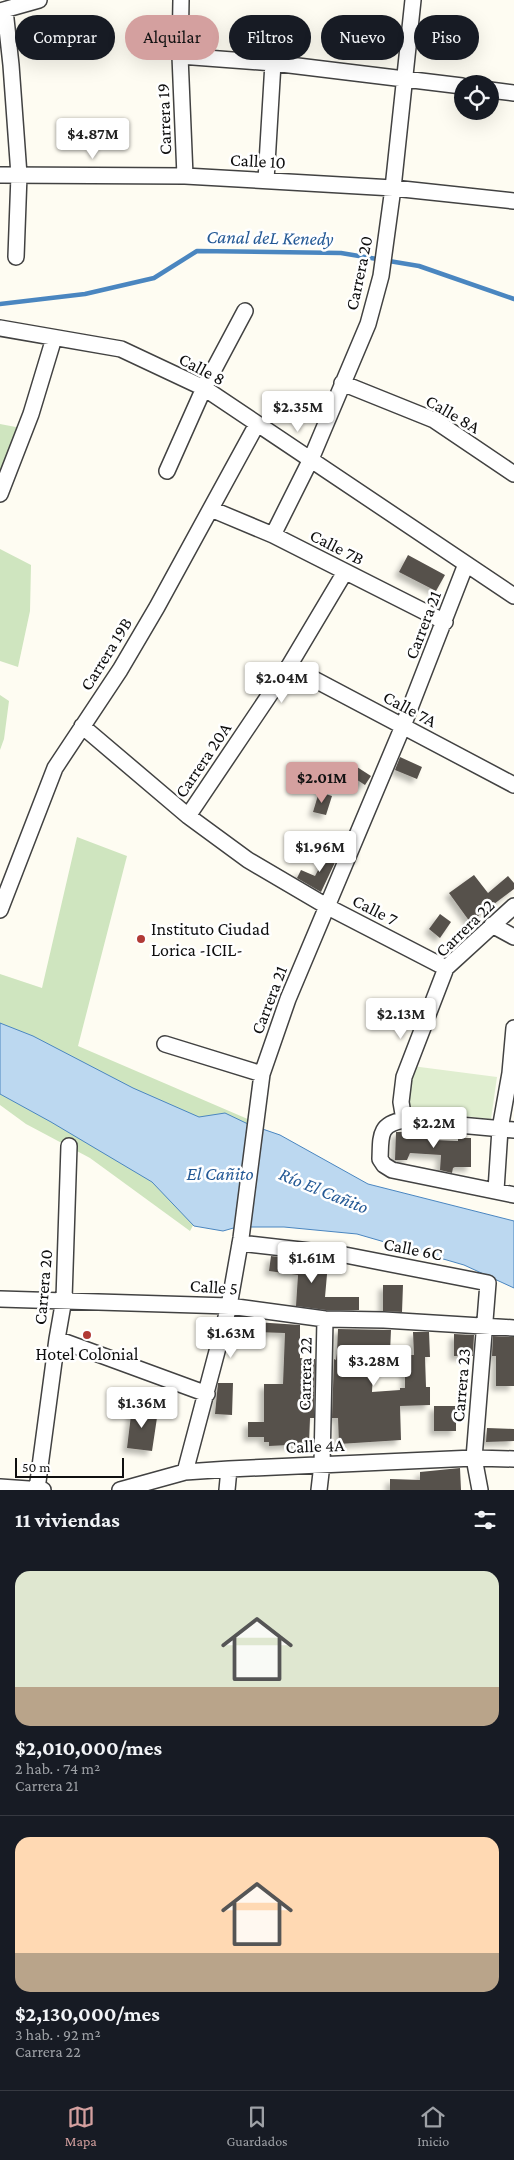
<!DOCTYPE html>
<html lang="es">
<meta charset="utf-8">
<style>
body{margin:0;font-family:"Crimson Pro",serif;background:#20242c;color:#f1f3f6;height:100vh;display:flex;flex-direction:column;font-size:19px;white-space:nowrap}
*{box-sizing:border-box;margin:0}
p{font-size:16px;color:#9ea1a6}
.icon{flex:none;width:28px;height:28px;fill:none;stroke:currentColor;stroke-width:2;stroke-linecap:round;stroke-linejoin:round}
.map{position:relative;height:1490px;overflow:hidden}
.side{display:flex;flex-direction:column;background:#171b24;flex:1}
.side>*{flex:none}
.guide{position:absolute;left:15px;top:15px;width:485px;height:45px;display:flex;gap:10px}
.buttons{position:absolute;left:454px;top:75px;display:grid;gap:10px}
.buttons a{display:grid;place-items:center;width:45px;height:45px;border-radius:50%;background:#171b24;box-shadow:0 5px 20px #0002;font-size:25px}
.scale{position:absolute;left:15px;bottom:12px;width:109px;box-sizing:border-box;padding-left:5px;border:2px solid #0f0f0f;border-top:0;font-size:14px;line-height:18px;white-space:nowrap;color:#0f0f0f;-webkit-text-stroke:4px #fff;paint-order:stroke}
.price{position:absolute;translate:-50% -42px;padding:0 11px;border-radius:5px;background:#fff;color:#222;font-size:16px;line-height:32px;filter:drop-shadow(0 1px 2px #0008)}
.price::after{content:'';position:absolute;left:50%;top:30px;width:15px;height:11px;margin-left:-8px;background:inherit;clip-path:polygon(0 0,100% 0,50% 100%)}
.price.active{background:#d4a09f;color:#111}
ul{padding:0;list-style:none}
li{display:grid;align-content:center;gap:10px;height:265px;padding:0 15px}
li+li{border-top:1px solid #363941}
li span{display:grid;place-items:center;height:155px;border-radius:15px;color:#555}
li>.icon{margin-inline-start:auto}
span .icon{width:90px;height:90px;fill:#fffc;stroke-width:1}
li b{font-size:21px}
h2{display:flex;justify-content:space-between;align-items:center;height:60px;padding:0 15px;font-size:21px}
.tag{padding:0 18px;border-radius:22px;background:#171b24;box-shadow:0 5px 20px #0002;font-size:18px;line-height:45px}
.tag.active{background:#d4a09f;color:#111}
.menu{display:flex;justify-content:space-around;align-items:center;height:70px;border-top:1px solid #363941;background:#171b24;font-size:14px;color:#9ea1a6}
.menu a{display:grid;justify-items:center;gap:2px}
.menu .active{color:#d4a09f}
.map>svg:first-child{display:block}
.green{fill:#cfe5bf}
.pitch{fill:#e0eed0}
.water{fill:#bcd8f0;stroke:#4a86c0}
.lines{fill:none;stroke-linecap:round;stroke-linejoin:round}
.stream{stroke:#4a86c0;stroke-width:4.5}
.building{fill:#57514c;filter:url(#shadow)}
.street-casing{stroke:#424242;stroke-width:18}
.street{stroke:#fff;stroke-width:15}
.poi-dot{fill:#b13a35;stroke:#fff;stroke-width:2}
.labels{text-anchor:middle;stroke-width:5;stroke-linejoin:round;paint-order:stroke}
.street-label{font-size:18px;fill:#0f0f0f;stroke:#fff}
.poi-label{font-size:18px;fill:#0f0f0f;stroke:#fff;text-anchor:start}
.water-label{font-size:19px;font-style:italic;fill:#245995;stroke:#fff}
</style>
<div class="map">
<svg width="514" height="1490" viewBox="0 0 514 1490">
<defs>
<filter id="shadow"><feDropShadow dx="-4.5" dy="4.5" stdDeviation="2.5" flood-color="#0004"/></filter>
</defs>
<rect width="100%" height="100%" fill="#fefcf2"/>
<path class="green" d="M0,424L21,428L0,480Z
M0,549L31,565L30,611L18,667L0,661Z
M0,695L9,701L4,739L0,750Z
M77,837L127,856L78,1046L250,1120L190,1231L90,1158L26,1124L0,1105V974L42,988Z"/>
<path class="pitch" d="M412,1066L497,1077L491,1119L407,1110Z"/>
<path class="water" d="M0,1023L33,1036L133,1088L199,1117L225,1113L248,1124L280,1135L368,1184L514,1221V1288L464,1265L357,1234L284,1227H237L223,1231L194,1226L152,1182L51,1122L0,1094Z"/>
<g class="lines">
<path class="stream" d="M0,304L85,294L154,278L197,251L341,253L419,266L514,299"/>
</g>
<path class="building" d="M408,555L445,575L436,591L399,572Z
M400,757L422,767L417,779L395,770Z
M357,767L371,776L365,785L351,776Z
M319,792L332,796L326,815L313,812Z
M328,851L338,856L321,892L297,878L301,870L315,876Z
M474,875L488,893L508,876L514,883V889L470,922L449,893Z
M440,914L451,922L440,938L429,929Z
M410,1130L423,1131V1136L435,1140L458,1141V1138H471V1167H455L453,1168L452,1173L440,1170L441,1155L410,1153L407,1160H395L396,1132H410Z
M271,1256L328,1263L325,1297H359V1310H326L296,1306L298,1275L269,1271Z
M383,1285H403L402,1312L383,1311Z
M255,1322L300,1325V1358L315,1359L314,1418H310L309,1444L269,1446V1442H264V1437H248V1422H264V1384H283L285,1333L255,1332Z
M338,1329L391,1330L390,1352H374L372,1392L400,1390V1388H405V1355H414L413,1332H429L430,1357H425L426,1387H430V1405L400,1406L401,1440L339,1444L338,1418H332L334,1359L336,1360L337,1353Z
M454,1334L474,1335L473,1356H454Z
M493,1336L514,1337V1386H496V1356H492Z
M218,1383H233L232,1415L215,1414Z
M434,1406H456V1431H434Z
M132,1407L158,1411L152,1451L127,1448Z
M487,1428L514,1429V1441L486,1442Z
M460,1468L461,1490H390V1479L420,1480V1472Z"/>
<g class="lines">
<g class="street-casing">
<path id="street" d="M181,0L180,56L185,176
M5,10L11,65L19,175L16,257
M0,11L39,0
M180,56L273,63L462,86
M490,90L514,93
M0,175L185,176L393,188L514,201
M266,180L273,63
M0,328L121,349L204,388L514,596
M342,383L434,420L514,474
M167,471L204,388L245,311
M0,494L31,414L54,338
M211,509L273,535L445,622
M273,535L311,459L368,324L381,276L393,188L413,0
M289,666L514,785
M82,726L188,816L248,860L328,907L446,968
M188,816L289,666L345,572
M0,910L55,768L120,670L157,607L257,424
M492,925L514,937
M165,1044L262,1074
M404,1120L401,1102L404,1077L446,968L514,906
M514,1130L404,1120C378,1124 381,1137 380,1159L384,1165L392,1170L514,1195
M496,1190L500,1129L510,1073L514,1028
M240,1243L345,1255L488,1283L474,1458L480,1490
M0,1299L229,1306L325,1319L384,1320L514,1328
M57,1339L207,1394
M185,1472L229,1306L241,1238L262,1074L288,999L403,726L466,564
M0,1487L43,1490
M37,1489L57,1339L64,1299L69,1146
M120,1490L185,1472L229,1469L474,1458L514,1459
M227,1490L229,1469
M319,1490L322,1464L325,1319"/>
</g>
<use href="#street" class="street"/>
</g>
<g class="poi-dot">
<circle cx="141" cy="939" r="5"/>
<circle cx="87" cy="1335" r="5"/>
</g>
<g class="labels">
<g class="street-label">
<text transform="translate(164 119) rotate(-92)" y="6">Carrera 19</text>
<text transform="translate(258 161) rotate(3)" y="6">Calle 10</text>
<text transform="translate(359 273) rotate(-78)" y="6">Carrera 20</text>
<text transform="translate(202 369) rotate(28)" y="6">Calle 8</text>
<text transform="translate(453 414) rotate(30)" y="6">Calle 8A</text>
<text transform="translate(337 547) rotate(27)" y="6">Calle 7B</text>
<text transform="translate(423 625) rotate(-69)" y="6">Carrera 21</text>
<text transform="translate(106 654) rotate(-58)" y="6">Carrera 19B</text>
<text transform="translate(410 709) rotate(28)" y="6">Calle 7A</text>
<text transform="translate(203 760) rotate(-56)" y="6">Carrera 20A</text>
<text transform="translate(375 910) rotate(27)" y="6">Calle 7</text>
<text transform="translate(465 928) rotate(-44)" y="6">Carrera 22</text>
<text transform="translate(269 1000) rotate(-69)" y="6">Carrera 21</text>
<text transform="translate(413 1249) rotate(11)" y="6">Calle 6C</text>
<text transform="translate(43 1287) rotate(-85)" y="6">Carrera 20</text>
<text transform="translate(214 1287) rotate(4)" y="6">Calle 5</text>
<text transform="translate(305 1374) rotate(-89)" y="6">Carrera 22</text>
<text transform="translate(461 1385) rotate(-85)" y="6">Carrera 23</text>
<text transform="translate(315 1446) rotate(-2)" y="6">Calle 4A</text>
</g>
<g class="poi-label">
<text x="151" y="935">Instituto Ciudad<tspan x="151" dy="21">Lorica -ICIL-</tspan></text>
<text x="87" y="1360" text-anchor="middle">Hotel Colonial</text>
</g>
<g class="water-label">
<text transform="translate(270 237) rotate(1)" y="7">Canal deL Kenedy</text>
<text x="220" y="1180">El Cañito</text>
<text transform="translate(324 1190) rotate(22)" y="7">Río El Cañito</text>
</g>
</g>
</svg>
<div class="buttons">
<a><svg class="icon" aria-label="locate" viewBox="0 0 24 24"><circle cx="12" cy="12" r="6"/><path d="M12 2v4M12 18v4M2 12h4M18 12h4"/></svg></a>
</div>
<div class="scale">50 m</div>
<b class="price" style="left:93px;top:160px">$4.87M</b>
<b class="price" style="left:298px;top:433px">$2.35M</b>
<b class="price" style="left:282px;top:704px">$2.04M</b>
<b class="price active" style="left:322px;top:804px">$2.01M</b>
<b class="price" style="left:320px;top:873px">$1.96M</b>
<b class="price" style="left:401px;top:1040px">$2.13M</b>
<b class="price" style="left:434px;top:1149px">$2.2M</b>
<b class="price" style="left:312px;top:1284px">$1.61M</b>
<b class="price" style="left:231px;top:1359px">$1.63M</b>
<b class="price" style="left:374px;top:1387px">$3.28M</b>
<b class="price" style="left:142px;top:1429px">$1.36M</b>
<div class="guide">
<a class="tag">Comprar</a>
<a class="tag active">Alquilar</a>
<a class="tag">Filtros</a>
<a class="tag">Nuevo</a>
<a class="tag">Piso</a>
</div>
</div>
<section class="side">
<h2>11 viviendas<svg class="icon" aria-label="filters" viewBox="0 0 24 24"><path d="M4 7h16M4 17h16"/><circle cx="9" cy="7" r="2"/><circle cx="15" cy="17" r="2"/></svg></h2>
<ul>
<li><span style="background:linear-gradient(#dfe7d0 75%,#b9a48a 0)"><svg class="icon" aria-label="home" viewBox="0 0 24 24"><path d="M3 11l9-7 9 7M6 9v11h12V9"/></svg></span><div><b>$2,010,000/mes</b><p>2 hab. · 74 m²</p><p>Carrera 21</p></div></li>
<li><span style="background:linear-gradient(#ffd9b3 75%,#b9a48a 0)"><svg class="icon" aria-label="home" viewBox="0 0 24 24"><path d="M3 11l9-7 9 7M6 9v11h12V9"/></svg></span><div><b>$2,130,000/mes</b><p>3 hab. · 92 m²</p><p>Carrera 22</p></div></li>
</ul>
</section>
<nav class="menu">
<a class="active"><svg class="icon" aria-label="map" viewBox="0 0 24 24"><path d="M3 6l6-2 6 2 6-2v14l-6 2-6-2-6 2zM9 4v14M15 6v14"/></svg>Mapa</a>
<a><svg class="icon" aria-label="saved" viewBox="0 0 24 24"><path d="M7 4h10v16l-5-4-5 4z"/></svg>Guardados</a>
<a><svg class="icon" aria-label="home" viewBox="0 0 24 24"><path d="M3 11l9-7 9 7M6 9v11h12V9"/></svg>Inicio</a>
</nav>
